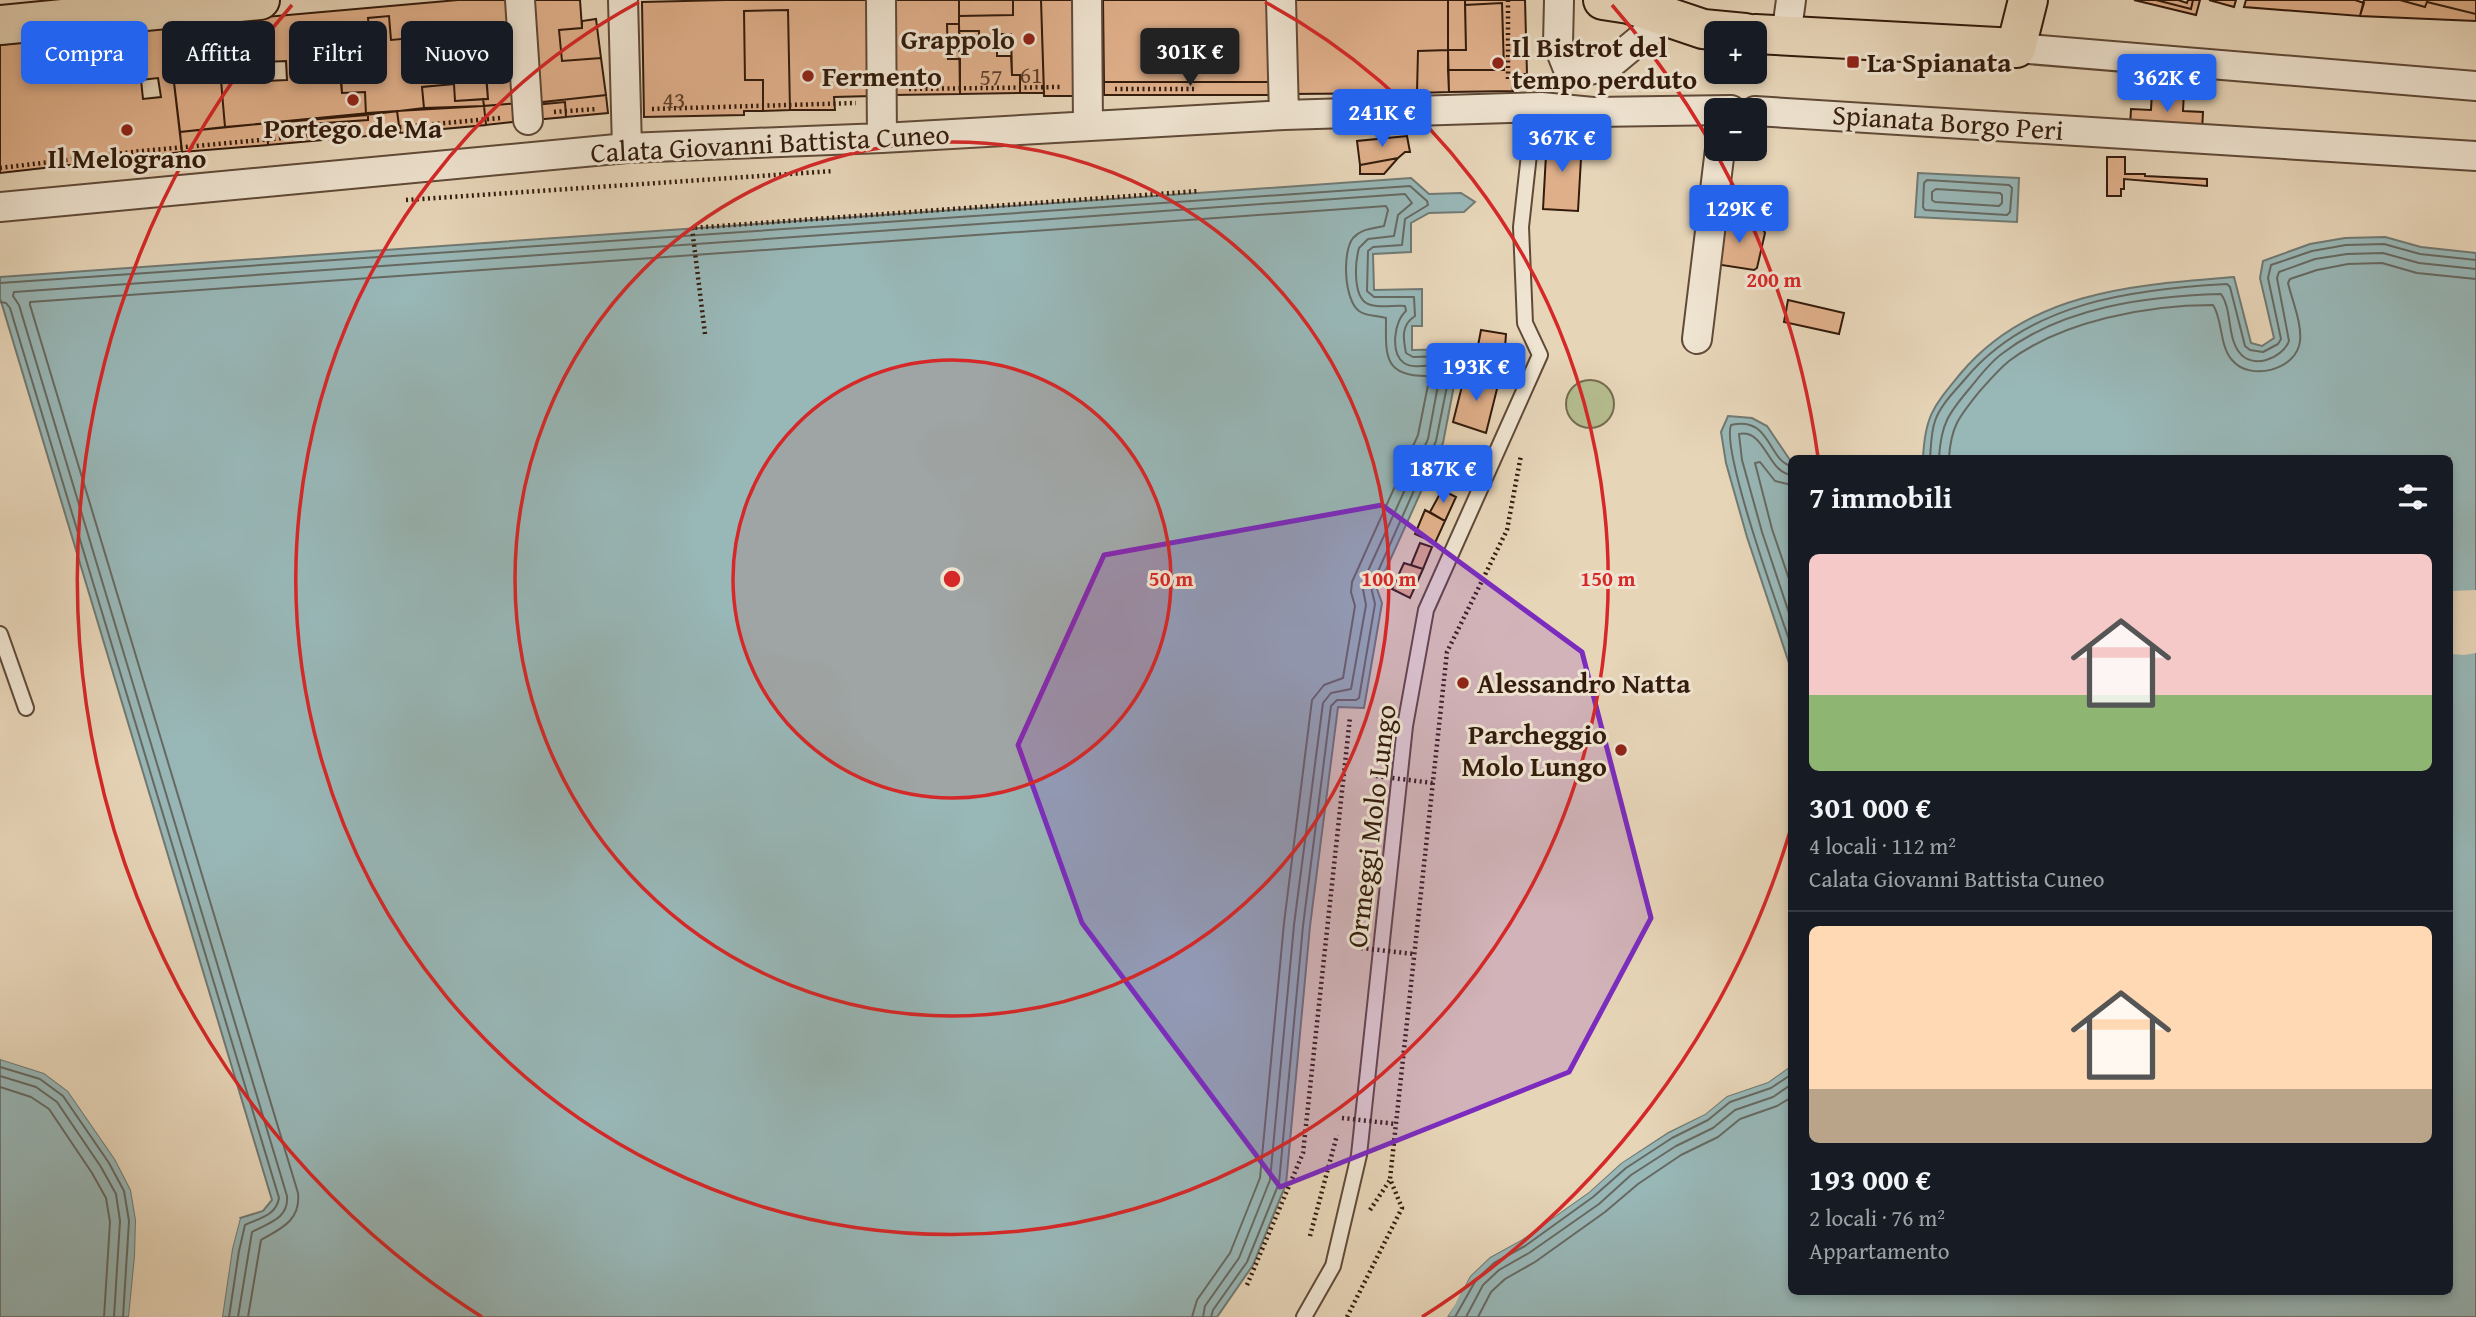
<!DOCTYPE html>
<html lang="it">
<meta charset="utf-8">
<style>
body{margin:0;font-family:"Gentium Book Plus",serif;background:#242831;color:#f1f3f6;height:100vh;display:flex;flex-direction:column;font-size:26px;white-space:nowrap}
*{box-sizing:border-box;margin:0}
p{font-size:23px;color:#9ea1a6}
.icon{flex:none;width:38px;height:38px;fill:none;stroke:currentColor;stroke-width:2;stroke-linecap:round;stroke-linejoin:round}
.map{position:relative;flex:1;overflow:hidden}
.panel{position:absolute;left:1788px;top:455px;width:665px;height:840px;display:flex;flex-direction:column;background:#171b24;border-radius:10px;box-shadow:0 4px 10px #0003}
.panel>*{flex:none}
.hud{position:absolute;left:21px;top:21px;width:665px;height:63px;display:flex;gap:14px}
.tools{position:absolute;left:1704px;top:21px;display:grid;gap:14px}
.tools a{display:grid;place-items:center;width:63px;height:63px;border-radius:10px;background:#171b24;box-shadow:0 4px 10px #0003;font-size:35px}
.price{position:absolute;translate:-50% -60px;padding:0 16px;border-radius:7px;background:#2563eb;color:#fff;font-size:23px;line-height:46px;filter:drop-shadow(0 2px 4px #0008)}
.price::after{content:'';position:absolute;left:50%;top:42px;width:21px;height:16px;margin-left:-10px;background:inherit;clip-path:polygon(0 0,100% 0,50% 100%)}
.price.active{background:#222;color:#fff}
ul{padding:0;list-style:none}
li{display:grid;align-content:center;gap:14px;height:371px;padding:0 21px}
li+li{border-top:2px solid #363941}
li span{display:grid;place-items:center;height:217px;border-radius:10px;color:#555}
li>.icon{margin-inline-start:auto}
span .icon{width:126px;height:126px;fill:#fffc;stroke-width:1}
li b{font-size:30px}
h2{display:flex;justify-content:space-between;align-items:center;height:84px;padding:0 21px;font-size:30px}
.tag{padding:0 24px;border-radius:10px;background:#171b24;box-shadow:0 4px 10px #0003;font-size:24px;line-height:63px}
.tag.active{background:#2563eb;color:#fff}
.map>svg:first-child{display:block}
.green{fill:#b5bd8f;stroke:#746c4e;stroke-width:2}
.water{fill:#98b7b7;stroke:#707973;stroke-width:2}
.pier{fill:#e7d5b8}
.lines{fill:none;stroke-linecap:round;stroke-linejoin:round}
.shore{stroke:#666962;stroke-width:2}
.building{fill:#e0b08b;stroke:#331b0c;stroke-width:2;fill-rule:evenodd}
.lane-casing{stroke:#604a37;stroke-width:18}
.street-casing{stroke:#604a37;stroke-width:32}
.primary-casing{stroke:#331b0c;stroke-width:42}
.path{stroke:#331b0c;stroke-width:4.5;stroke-dasharray:2 3.5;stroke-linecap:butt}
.lane{stroke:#efe4d1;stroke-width:14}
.street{stroke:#efe4d1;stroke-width:28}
.primary{stroke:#e7d5b8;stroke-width:38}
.path-bridge{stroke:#331b0c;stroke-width:4.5;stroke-dasharray:2 3.5;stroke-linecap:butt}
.marked{fill:#7b2cbf;fill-opacity:0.2;stroke:#7b2cbf;stroke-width:5;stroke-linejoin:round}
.ring{fill:none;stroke:#d62828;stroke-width:3.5}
.poi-dot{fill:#8f2418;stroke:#efe4d1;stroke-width:2.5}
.labels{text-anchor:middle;stroke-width:6;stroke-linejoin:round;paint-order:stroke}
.number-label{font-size:24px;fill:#5e402c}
.poi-label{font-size:28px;font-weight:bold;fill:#331b0c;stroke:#efe4d1;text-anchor:start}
.street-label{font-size:28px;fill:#331b0c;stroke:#efe4d1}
.centre{fill:#d62828;stroke:#efe4d1;stroke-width:3.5}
.ring-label{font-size:21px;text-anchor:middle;font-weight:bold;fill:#d62828;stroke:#efe4d1;stroke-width:6;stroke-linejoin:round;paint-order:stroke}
</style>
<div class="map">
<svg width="2476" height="1317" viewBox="0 0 2476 1317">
<rect width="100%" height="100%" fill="#e7d5b8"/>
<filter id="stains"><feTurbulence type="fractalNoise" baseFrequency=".00286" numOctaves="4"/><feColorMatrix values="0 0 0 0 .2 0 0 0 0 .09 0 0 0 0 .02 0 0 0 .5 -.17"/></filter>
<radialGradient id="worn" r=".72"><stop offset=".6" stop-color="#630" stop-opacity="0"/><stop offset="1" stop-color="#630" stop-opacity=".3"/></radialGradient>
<path class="green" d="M1566 404a24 24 0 1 1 48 0a24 24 0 1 1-48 0Z"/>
<path class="water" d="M1918,173L2019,178L2017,222L1915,217Z
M1411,178L1429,194L1461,193L1475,202L1464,212L1429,213L1411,223V252L1373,254L1374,290L1422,289V326H1412V350L1461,349L1443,443L1377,589L1382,603L1364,708L1338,707L1310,926L1286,1184L1253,1265L1217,1317H222L232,1249L240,1218L263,1211L272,1200L0,298V277Z
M2385,237L2421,247L2476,253V1317H1447L1470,1276L1490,1257L1521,1240L1589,1192L1621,1163L1669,1132L1705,1114L1727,1096L1768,1082L1792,1065V1292H2450V458H1923C1925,415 1934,406 1961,373C2030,291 2135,285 2234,277L2251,343L2262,346L2274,338L2260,278L2263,261L2310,244L2345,238Z
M1728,416L1752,418L1767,426L1792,463V672L1747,537L1726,463L1721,432Z
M0,1059L44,1073L68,1091L115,1159L131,1190L136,1220L135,1256L129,1317H0Z"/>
<path class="pier" d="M2476,590V653L2464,655L2450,654V591Z
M1,1056L45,1070L71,1088L118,1157L134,1188L139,1220L133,1317H129L135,1256L136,1220L131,1190L115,1159L68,1091L44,1073L0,1059Z
M1792,1062V1065L1768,1082L1727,1096L1705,1114L1668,1132L1621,1163L1589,1192L1521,1240L1490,1257L1470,1276L1455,1305L1447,1317H1443L1467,1274L1488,1254L1519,1237L1587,1189L1620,1160L1667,1129L1703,1111L1725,1093L1766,1079Z
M240,1218L232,1249L222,1317H218L228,1249L236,1219Z"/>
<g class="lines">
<path class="shore" d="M1927,180L2009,185L2012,188L2010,212L2007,215L1925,210L1923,207L1924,183Z
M1936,189L2000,193L2002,195V203L1999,206L1935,202L1932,200V192Z
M0,283L1410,186L1427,201L1428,205L1405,219L1402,245L1373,247L1368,251L1367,291L1374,297H1414L1415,316C1401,325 1403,338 1406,353L1413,357L1449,356L1452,361L1436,441L1371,587L1375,604L1359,698L1356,700H1337L1331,706L1303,926L1279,1183L1247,1262L1213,1310L1211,1317
M0,302L6,303L10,308L279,1198C276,1216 259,1218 245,1225L239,1251L229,1317
M1930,458C1931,447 1931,432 1935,421C1940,405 1956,390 1966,378C2030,302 2134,289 2227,284L2230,287L2245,346L2250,350L2263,352L2278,344L2281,339L2268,278L2271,265L2312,251L2346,245L2384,244L2420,254L2476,260
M1939,458C1941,424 1948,414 1970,388C1980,376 1990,362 2003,353C2063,307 2147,296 2221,294C2232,309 2227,336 2239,352C2252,370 2282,359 2289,341L2277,278L2279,272L2315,259L2347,254L2383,253L2419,263L2476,269
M1949,458C1951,426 1959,417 1979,392C1988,382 1998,370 2009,361C2062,321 2147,305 2213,305C2223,320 2219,345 2232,360C2250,382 2297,370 2300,341C2302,323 2292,300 2288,283L2290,279L2317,270L2348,264L2382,263L2417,273L2476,279
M1792,466C1768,462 1771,415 1731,425C1721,451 1780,613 1792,648
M1792,475C1767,473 1766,429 1739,434L1742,460L1762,532L1792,622
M1792,485L1775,481L1760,462L1755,463L1772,529L1792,588
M0,1067L40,1079L63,1096L109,1163L124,1191L129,1221L123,1317
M0,1076L36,1087L57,1102L101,1167L116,1194L120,1221L114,1317
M0,1087L31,1097L49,1109L92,1173L106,1198L110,1222L104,1317
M238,1317L252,1232C268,1223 289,1219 287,1196L19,305L13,296L14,292L1405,194L1412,203L1398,215L1394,236L1368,239L1359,248C1355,263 1352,301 1371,305C1382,308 1395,305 1405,306L1406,311C1394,321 1390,353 1404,363C1413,369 1428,365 1438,365L1441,369L1428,439L1362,584L1366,605L1351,689L1331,693L1323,703L1294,925L1270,1180L1239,1258L1205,1306L1203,1317
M248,1317L261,1240C280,1229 301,1221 298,1193L30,305V302L1386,206L1388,210L1384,226C1373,229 1362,228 1353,238C1342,252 1344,300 1359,311C1367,317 1377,315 1386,318C1386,353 1382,376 1426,376L1429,380L1418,435L1352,582L1351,592L1355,606L1343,678L1324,685L1312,700L1284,923L1260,1178L1230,1253L1197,1300L1192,1317
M1455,1317L1476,1280L1494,1263L1525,1246L1593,1197L1626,1168L1672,1138L1708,1120L1730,1102L1771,1088L1792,1074
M1466,1317L1483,1285L1499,1270L1529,1253L1599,1204L1631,1175L1676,1146L1713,1128L1735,1110L1773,1097L1792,1084
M1478,1317L1491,1292L1505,1279L1535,1262L1605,1212L1638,1184L1681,1155L1718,1137L1740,1119L1777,1106L1792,1097"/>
</g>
<path class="building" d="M458,0H513L517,51L484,54V44L458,46L456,34L391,40L389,16L368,18L370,41L337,44L338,56L308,58L310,79L341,76L342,93L365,92L366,115L225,127L219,57L199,58L197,37L175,39L173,25ZM286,61L287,80L265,81L264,62Z
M527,0H580L582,28L559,30L562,61L601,58L606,95L534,103Z
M727,0H870L872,96L834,97L835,110H790L788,10L744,11L745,80H763V111H744V115L644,117L642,2Z
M891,0H959V24H947L948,59H960V94L893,95Z
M959,0H1013V15L959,16Z
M1013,0H1041L1044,93H1020V75H1012L1011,34H997V45L979,46V31H959V16L1013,15Z
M1041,0H1076L1077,96H1044Z
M1103,0H1276V82H1104Z
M1287,0H1448V50L1418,51L1417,93L1289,94Z
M1448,0H1465L1466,50H1448Z
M1465,0H1525L1527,74H1518L1512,85L1513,91L1449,92L1448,70H1504L1502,3L1465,5Z
M2134,0H2156L2191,9L2193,0H2200L2196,15Z
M2156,0H2178L2187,3L2188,0H2193L2191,9Z
M2209,0H2236L2234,7Z
M2246,0H2355L2364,3L2360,16L2244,7Z
M2364,0H2400L2425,7L2427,2L2476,14V21L2360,16Z
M2400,0H2476V14L2427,2L2425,7Z
M1502,3L1504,70H1448V50H1466L1465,5Z
M788,10L790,110L763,111V80H745L744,11Z
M389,16L391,40L456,34L458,46L484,44L488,99L455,101L454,84L422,87L424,108L366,115L365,92L342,93L337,44L370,41L368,18Z
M596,19L601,58L562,61L559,30L582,28V21Z
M947,24H959L960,59H948Z
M173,25L176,57H171L182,152L0,173V45ZM158,78L161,97L143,99L141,80Z
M959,31H979V46L997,45V56H1011L1012,75H1020V93L960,94Z
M197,37L199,58L219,57L225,127L180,132L171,57H176L175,39Z
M1448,50L1449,92L1417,93L1418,51Z
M517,51L520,103L484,106L483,99H488L484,54Z
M1104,82H1276V95H1104Z
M454,84L455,101L483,99L484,106L424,108L422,87Z
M2152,91L2184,92L2183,111L2203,112L2202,131L2130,127L2131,109L2151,110Z
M606,95L608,113L566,117L565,102L534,105V103Z
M565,102L566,117L522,121L534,105Z
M520,103L522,121L486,125L484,106Z
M484,106L486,125L400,133L397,111Z
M397,111L400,133L268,145L267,127L368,120V113Z
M368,113V120L267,127V123Z
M1566,119L1593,121L1592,141H1565Z
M267,123L268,145L182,152L180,132Z
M1407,136L1410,152H1405L1398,158L1360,165L1357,141Z
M1547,137H1565V141H1582L1578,211L1543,209Z
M2107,157H2125V174H2145V176L2207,179V186L2124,179V189H2121V196H2107Z
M1398,158L1384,174H1360V165Z
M1726,220L1763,229L1765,233L1757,268L1754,270L1715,264L1721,222Z
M1788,300L1844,313L1839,334L1784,322Z
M1481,330L1506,334L1503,376L1473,372Z
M1465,374L1498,385L1486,433L1453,422Z
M1442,490L1456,497L1445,521L1430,512Z
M1425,510L1445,521L1435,543L1415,534Z
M1420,543L1432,547L1423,569L1411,565Z
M1404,563L1423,569L1410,598L1392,589Z"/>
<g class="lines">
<g class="lane-casing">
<path id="lane" d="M0,634L26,708
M1304,1317L1333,1266L1359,1155L1405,726L1426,610L1540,355L1525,323L1521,227L1532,127L1541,107"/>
</g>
<g class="street-casing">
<path id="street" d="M520,0L528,120
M623,0L627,148
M881,0L882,138
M1087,0L1088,126
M1281,0L1284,115
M1559,0L1558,44L1570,74
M1786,37L1791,0
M2016,48L2476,86
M1570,74L1608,66L1667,17
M1755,111L2476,156
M0,207L627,148L882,138L1284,115L1541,107L1593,112L1731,110
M1697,339L1720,149"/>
</g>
<g class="primary-casing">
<path id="primary" d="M1603,0L1629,4L1703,29L1745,33
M0,25L260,0
M1755,34L2016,48L2028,0"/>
</g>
<path class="path" d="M1508,0V81
M909,89L1061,87
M1115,89H1197
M652,109L856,103
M554,112L597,109
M0,168L141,151L500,118
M406,200L834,171
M705,334L692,228L1199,191
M1370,1210L1390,1180
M1310,1236L1337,1135
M1247,1285L1303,1153L1350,717
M1347,1317L1402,1208L1390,1179L1447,652L1507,530L1521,455"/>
<use href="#lane" class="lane"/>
<use href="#street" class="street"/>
<use href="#primary" class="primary"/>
<path class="path-bridge" d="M1376,776L1433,783
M1361,948L1414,954
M1342,1118L1396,1124"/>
</g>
<path class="marked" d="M1382,505L1582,652L1651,918L1569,1072L1280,1187L1082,923L1018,745L1104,555Z"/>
<circle cx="952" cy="579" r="219" fill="#d62828" fill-opacity=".12"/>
<g class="ring">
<circle cx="952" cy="579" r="219"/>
<circle cx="952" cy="579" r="437"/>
<path d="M1265 2A656 656 0 1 1 639 2"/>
<path d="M1791 828A875 875 0 0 1 1422 1317M482 1317A875 875 0 0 1 292 5M1612 5A875 875 0 0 1 1818 457"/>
</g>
<g class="poi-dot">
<circle cx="1029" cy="39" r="7"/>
<rect x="1846" y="55" width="14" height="14" rx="3.5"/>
<circle cx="1498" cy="63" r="7"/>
<circle cx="808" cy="76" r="7"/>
<circle cx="353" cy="100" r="7"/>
<circle cx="127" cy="130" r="7"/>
<circle cx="1463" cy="683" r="7"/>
<circle cx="1621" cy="750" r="7"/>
</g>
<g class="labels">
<g class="number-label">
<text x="1031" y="83">61</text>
<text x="991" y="85">57</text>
<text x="674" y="108">43</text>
</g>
<g class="poi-label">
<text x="1015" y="49" text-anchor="end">Grappolo</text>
<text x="1512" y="57">Il Bistrot del<tspan x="1512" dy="32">tempo perduto</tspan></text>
<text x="1867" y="72">La Spianata</text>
<text x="822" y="86">Fermento</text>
<text x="353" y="138" text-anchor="middle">Portego de Ma</text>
<text x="127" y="168" text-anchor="middle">Il Melograno</text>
<text x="1477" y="693">Alessandro Natta</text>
<text x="1607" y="744" text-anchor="end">Parcheggio<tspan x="1607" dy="32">Molo Lungo</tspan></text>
</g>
<g class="street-label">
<text transform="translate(1948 122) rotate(4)" y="10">Spianata Borgo Peri</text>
<text transform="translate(770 143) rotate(-3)" y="10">Calata Giovanni Battista Cuneo</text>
<text transform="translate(1371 826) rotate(-83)" y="10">Ormeggi Molo Lungo</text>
</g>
</g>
<circle cx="952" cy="579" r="10" class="centre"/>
<g class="ring-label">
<text x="1774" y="287">200 m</text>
<text x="1171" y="586">50 m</text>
<text x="1389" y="586">100 m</text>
<text x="1608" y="586">150 m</text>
</g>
<rect width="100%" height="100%" filter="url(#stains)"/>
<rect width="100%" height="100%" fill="url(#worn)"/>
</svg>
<div class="tools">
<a>+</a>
<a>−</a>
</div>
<b class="price active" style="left:1190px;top:88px">301K €</b>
<b class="price" style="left:2167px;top:114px">362K €</b>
<b class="price" style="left:1382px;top:149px">241K €</b>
<b class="price" style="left:1562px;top:174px">367K €</b>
<b class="price" style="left:1739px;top:245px">129K €</b>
<b class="price" style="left:1476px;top:403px">193K €</b>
<b class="price" style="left:1443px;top:505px">187K €</b>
<div class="hud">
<a class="tag active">Compra</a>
<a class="tag">Affitta</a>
<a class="tag">Filtri</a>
<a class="tag">Nuovo</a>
</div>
<section class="panel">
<h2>7 immobili<svg class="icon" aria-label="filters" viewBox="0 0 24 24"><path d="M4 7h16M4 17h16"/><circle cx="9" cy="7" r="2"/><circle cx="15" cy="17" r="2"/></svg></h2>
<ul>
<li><span style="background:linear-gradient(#f6c9c9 65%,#8fb573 0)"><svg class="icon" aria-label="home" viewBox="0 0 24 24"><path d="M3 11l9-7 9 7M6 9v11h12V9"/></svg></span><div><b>301 000 €</b><p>4 locali · 112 m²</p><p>Calata Giovanni Battista Cuneo</p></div></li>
<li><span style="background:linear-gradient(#ffd9b3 75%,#b9a48a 0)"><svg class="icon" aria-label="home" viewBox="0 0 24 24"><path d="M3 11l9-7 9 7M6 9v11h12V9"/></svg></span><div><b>193 000 €</b><p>2 locali · 76 m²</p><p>Appartamento</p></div></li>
</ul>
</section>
</div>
